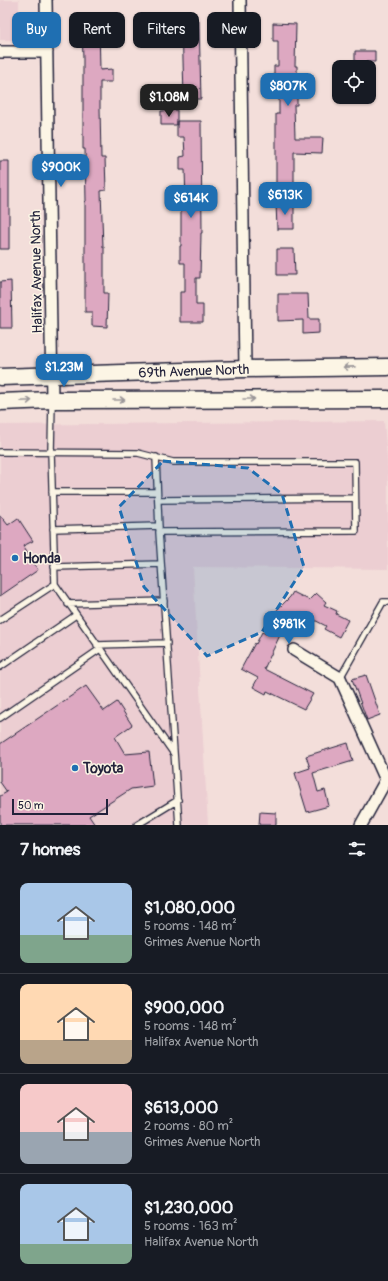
<!DOCTYPE html>
<meta charset="utf-8">
<style>
body{margin:0;font-family:Pangolin,sans-serif;background:#242831;color:#f1f3f6;height:100vh;display:flex;flex-direction:column;font-size:15px;white-space:nowrap}
*{box-sizing:border-box;margin:0}
p{font-size:13px;color:#9ea1a6}
.icon{flex:none;width:22px;height:22px;fill:none;stroke:currentColor;stroke-width:2;stroke-linecap:round;stroke-linejoin:round}
.map{position:relative;height:825px;overflow:hidden}
.drawer{display:flex;flex-direction:column;background:#171b24;flex:1}
.drawer>*{flex:none}
.top-card{position:absolute;left:12px;top:12px;width:364px;height:36px;display:flex;gap:8px}
.tools{position:absolute;left:332px;top:60px;display:grid;gap:8px}
.tools a{display:grid;place-items:center;width:44px;height:44px;border-radius:8px;background:#171b24;box-shadow:0 1px 3px #0004;font-size:20px}
.scale{position:absolute;left:12px;bottom:10px;width:96px;box-sizing:border-box;padding-left:4px;border:2px solid #22223b;border-top:0;font-size:11px;line-height:14px;white-space:nowrap;color:#22223b;-webkit-text-stroke:3px #fcf5e5;paint-order:stroke}
.price{position:absolute;translate:-50% -34px;padding:0 9px;border-radius:8px;background:#1f6fb2;color:#fff;font-size:13px;line-height:26px;filter:drop-shadow(0 1px 2px #0008)}
.price::after{content:'';position:absolute;left:50%;top:24px;width:12px;height:9px;margin-left:-6px;background:inherit;clip-path:polygon(0 0,100% 0,50% 100%)}
.price.active{background:#222;color:#fff}
ul{padding:0;list-style:none}
li{display:flex;align-items:center;gap:12px;height:100px;padding:0 20px}
li+li{border-top:1px solid #363941}
li span{display:grid;place-items:center;flex:none;width:112px;height:80px;border-radius:8px;color:#555}
li>.icon{margin-inline-start:auto}
span .icon{width:48px;height:48px;fill:#fffc;stroke-width:1}
li b{font-size:17px}
h2{display:flex;justify-content:space-between;align-items:center;height:48px;padding:0 20px;font-size:17px}
.tag{padding:0 14px;border-radius:8px;background:#171b24;box-shadow:0 1px 3px #0004;font-size:14px;line-height:36px}
.tag.active{background:#1f6fb2;color:#fff}
.map>svg:first-child{display:block}
.built{fill:#ecced2}
.building{fill:#dda8c1;stroke:#22223b}
.lines{fill:none;stroke-linecap:round;stroke-linejoin:round}
.lane-casing{stroke:#22223b;stroke-width:8}
.street-casing{stroke:#22223b;stroke-width:14}
.secondary-casing{stroke:#22223b;stroke-width:19}
.lane{stroke:#fcf5e5;stroke-width:5.5}
.street{stroke:#fcf5e5;stroke-width:11}
.secondary{stroke:#fcf5e5;stroke-width:16}
.oneway{stroke:#9a9698}
.marked{fill:#1f6fb2;fill-opacity:0.2;stroke:#1f6fb2;stroke-width:3;stroke-dasharray:8 5;stroke-linejoin:round}
.poi-dot{fill:#1f6fb2;stroke:#fcf5e5;stroke-width:1.5}
.labels{text-anchor:middle;stroke-width:3;stroke-linejoin:round;paint-order:stroke}
.street-label{font-size:14px;fill:#22223b;stroke:#fcf5e5}
.poi-label{font-size:14px;font-weight:bold;fill:#22223b;stroke:#fcf5e5;text-anchor:start}
</style>
<div class="map">
<svg width="388" height="825" viewBox="0 0 388 825">
<rect width="100%" height="100%" fill="#f3deda"/>
<filter id="ink" filterUnits="userSpaceOnUse"><feTurbulence type="fractalNoise" baseFrequency=".025" numOctaves="2"/><feDisplacementMap in="SourceGraphic" scale="8" xChannelSelector="R" yChannelSelector="G"/><feConvolveMatrix kernelMatrix="1 2 1 2 8 2 1 2 1" color-interpolation-filters="sRGB"/></filter>
<g filter="url(#ink)">
<path class="built" d="M0,0H19V40H0Z
M384,421L388,470V569L193,567L208,825H0V425Z"/>
<path class="building" d="M182,20H199L201,99H184Z
M273,23L296,24L295,66H297V105H294L295,138H323L322,153L294,152V184H276V114H279V85H274V66H278V41H273Z
M99,26L100,70L112,69V82H100V108L101,158H105L106,190L101,191L103,247H104V293H108L107,327L92,326V312H85V202L86,201L85,149H83V59L82,27Z
M355,51H375V62H355Z
M177,110V125H161V111Z
M177,121H201L202,233H201L200,278H196V305H203V322H180V292H185V263H180V246H181V202H186L185,170H180V157L185,156L184,137H177Z
M0,161H9V249H0Z
M276,203H294V229H277Z
M277,249H294L295,275H277Z
M11,281L12,328H0V282Z
M278,294H308L309,319H319V333L303,334V320L278,321Z
M0,515L8,525L18,518L33,541L23,546L38,570L0,596Z
M293,592L309,600L316,593L326,602L324,605L337,611L336,614L348,620L339,637L324,629L326,626L299,612L291,629L285,635L281,633L264,669L313,694L304,709L267,691L266,694L253,687L258,678L241,669L255,643L256,644L262,632L266,634L272,622L278,616L275,612L290,597Z
M366,675L380,715L367,720L352,679Z
M86,686L104,711L117,702L132,725L115,737L125,754L149,752L153,786L131,789L89,816L95,825H0V796L7,792L0,782V744Z
M348,743L353,761L313,773L318,792L325,790L329,806L307,812L295,773L310,768L306,756Z
M260,812L276,813V825H259Z"/>
<g class="lines">
<g class="lane-casing">
<path id="lane" d="M0,452L138,453L173,462H355L356,531L159,532L179,825
M156,457L159,529
M52,492H157
M158,500L355,498
M53,529L159,526
M54,567L161,564
M55,584L174,754
M68,604L164,601
M0,620L55,584L51,452L52,401
M97,645L167,643
M0,667L76,615
M340,678L383,602H388
M0,718L100,649
M137,825L178,800"/>
</g>
<g class="street-casing">
<path id="street" d="M46,0L52,400
M240,0L245,369
M0,52H47
M294,650L340,678L386,780
M361,825L386,780"/>
</g>
<g class="secondary-casing">
<g id="secondary">
<path id="s1" d="M0,377L245,369L388,367"/>
<path d="M0,402L52,400L388,399"/>
</g>
</g>
<use href="#lane" class="lane"/>
<use href="#street" class="street"/>
<use href="#secondary" class="secondary"/>
</g>
<defs><path id="oneway-shaft" d="M-6 0H5M1.5-3L5.5 0L1.5 3" fill="none" stroke-width="1.6" stroke-linecap="round" stroke-linejoin="round"/></defs>
<g class="oneway">
<use href="#oneway-shaft" transform="translate(349 367) rotate(179)"/>
<use href="#oneway-shaft" transform="translate(249 399)"/>
<use href="#oneway-shaft" transform="translate(119 400)"/>
<use href="#oneway-shaft" transform="translate(26 401) rotate(-3)"/>
</g>
</g>
<path class="marked" d="M163,461L248,468L282,494L304,567L262,632L207,656L144,587L119,507Z"/>
<g class="poi-dot">
<circle cx="15" cy="558" r="4"/>
<circle cx="75" cy="768" r="4"/>
</g>
<g class="labels">
<g class="street-label">
<text transform="translate(36 272) rotate(-91)" y="5">Halifax Avenue North</text>
<text dy="5" stroke="none"><textPath href="#s1" startOffset="194">69th Avenue North</textPath></text>
</g>
<g class="poi-label">
<text x="23" y="563">Honda</text>
<text x="83" y="773">Toyota</text>
</g>
</g>
</svg>
<div class="tools">
<a><svg class="icon" aria-label="locate" viewBox="0 0 24 24"><circle cx="12" cy="12" r="6"/><path d="M12 2v4M12 18v4M2 12h4M18 12h4"/></svg></a>
</div>
<div class="scale">50 m</div>
<b class="price" style="left:288px;top:107px">$807K</b>
<b class="price active" style="left:169px;top:118px">$1.08M</b>
<b class="price" style="left:61px;top:188px">$900K</b>
<b class="price" style="left:285px;top:216px">$613K</b>
<b class="price" style="left:191px;top:219px">$614K</b>
<b class="price" style="left:64px;top:388px">$1.23M</b>
<b class="price" style="left:289px;top:645px">$981K</b>
<div class="top-card">
<a class="tag active">Buy</a>
<a class="tag">Rent</a>
<a class="tag">Filters</a>
<a class="tag">New</a>
</div>
</div>
<section class="drawer">
<h2>7 homes<svg class="icon" aria-label="filters" viewBox="0 0 24 24"><path d="M4 7h16M4 17h16"/><circle cx="9" cy="7" r="2"/><circle cx="15" cy="17" r="2"/></svg></h2>
<ul>
<li><span style="background:linear-gradient(#a9c7e8 65%,#7fa58c 0)"><svg class="icon" aria-label="home" viewBox="0 0 24 24"><path d="M3 11l9-7 9 7M6 9v11h12V9"/></svg></span><div><b>$1,080,000</b><p>5 rooms · 148 m²</p><p>Grimes Avenue North</p></div></li>
<li><span style="background:linear-gradient(#ffd9b3 70%,#b9a48a 0)"><svg class="icon" aria-label="home" viewBox="0 0 24 24"><path d="M3 11l9-7 9 7M6 9v11h12V9"/></svg></span><div><b>$900,000</b><p>5 rooms · 148 m²</p><p>Halifax Avenue North</p></div></li>
<li><span style="background:linear-gradient(#f6c9c9 60%,#9aa5b1 0)"><svg class="icon" aria-label="home" viewBox="0 0 24 24"><path d="M3 11l9-7 9 7M6 9v11h12V9"/></svg></span><div><b>$613,000</b><p>2 rooms · 80 m²</p><p>Grimes Avenue North</p></div></li>
<li><span style="background:linear-gradient(#a9c7e8 75%,#7fa58c 0)"><svg class="icon" aria-label="home" viewBox="0 0 24 24"><path d="M3 11l9-7 9 7M6 9v11h12V9"/></svg></span><div><b>$1,230,000</b><p>5 rooms · 163 m²</p><p>Halifax Avenue North</p></div></li>
</ul>
</section>
